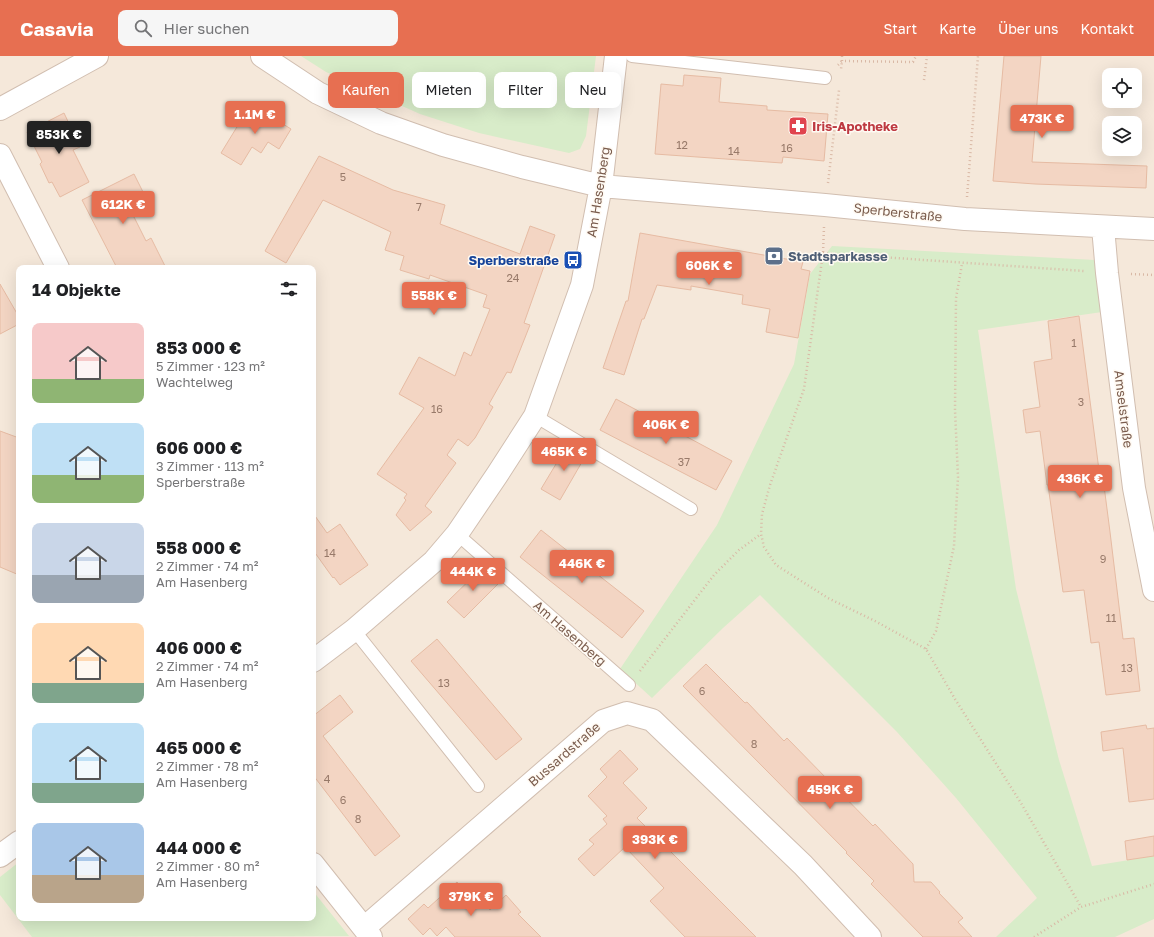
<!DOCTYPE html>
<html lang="de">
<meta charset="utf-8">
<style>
body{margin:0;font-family:"Golos Text",sans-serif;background:#f6f6f6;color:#202124;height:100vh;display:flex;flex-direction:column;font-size:15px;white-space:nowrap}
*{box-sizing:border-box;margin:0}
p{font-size:13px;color:#757577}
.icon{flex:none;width:22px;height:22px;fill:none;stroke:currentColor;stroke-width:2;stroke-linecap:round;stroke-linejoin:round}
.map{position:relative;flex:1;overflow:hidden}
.drawer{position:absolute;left:16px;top:209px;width:300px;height:656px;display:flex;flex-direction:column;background:#fff;border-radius:8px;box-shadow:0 4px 16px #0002}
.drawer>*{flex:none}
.top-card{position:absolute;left:328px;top:16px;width:380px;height:36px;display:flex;gap:8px}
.buttons{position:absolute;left:1102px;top:12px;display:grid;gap:8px}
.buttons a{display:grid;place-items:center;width:40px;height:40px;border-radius:8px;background:#fff;box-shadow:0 4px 16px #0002;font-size:20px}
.price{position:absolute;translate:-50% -34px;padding:0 9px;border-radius:4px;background:#e76f51;color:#fff;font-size:13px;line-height:26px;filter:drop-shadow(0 1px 2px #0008)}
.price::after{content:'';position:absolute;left:50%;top:24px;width:12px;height:9px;margin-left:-6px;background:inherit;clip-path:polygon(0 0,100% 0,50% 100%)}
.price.selected{background:#222;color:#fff}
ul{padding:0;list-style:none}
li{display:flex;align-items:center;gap:12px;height:100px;padding:0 16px}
li span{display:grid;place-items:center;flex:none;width:112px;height:80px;border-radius:8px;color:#555}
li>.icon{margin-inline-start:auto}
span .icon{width:48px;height:48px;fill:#fffc;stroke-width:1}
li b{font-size:17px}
h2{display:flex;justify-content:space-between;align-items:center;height:48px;padding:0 16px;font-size:17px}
.chip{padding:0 14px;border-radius:8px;background:#fff;box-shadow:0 4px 16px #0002;font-size:14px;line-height:36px}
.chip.selected{background:#e76f51;color:#fff}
header{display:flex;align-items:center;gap:24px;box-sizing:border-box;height:56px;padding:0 20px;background:#e76f51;color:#fff}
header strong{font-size:19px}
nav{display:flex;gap:22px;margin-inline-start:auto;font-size:14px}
.search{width:280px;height:36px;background:#f6f6f6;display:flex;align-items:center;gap:10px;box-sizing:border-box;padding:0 14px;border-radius:8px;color:#757577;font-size:15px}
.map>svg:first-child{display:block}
.residential{fill:#f5e8da;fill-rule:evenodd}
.green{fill:#d8ecc9}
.building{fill:#f3d5c3;stroke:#e6bba3}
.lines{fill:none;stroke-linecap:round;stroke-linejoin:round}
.lane-casing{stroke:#d1beb0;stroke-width:14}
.street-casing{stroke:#d1beb0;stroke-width:24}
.path{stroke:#d9b8a5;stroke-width:2.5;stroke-dasharray:1 3;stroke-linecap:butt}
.lane{stroke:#fff;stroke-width:12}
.street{stroke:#fff;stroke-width:22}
.labels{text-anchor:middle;stroke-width:3;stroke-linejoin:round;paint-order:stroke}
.number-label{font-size:11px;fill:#987a6a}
.health-label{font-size:13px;font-weight:bold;fill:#be3a42;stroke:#fffaf3;text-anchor:start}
.street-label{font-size:13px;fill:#7a5c4d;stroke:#fffaf3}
.service-label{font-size:13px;font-weight:bold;fill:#4e5e75;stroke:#fffaf3;text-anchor:start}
.transit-label{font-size:13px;font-weight:bold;fill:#164399;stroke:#fffaf3;text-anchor:end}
</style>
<header>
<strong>Casavia</strong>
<div class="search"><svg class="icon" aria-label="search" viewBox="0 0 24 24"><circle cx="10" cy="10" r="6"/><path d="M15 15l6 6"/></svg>Hier suchen</div>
<nav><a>Start</a><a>Karte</a><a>Über uns</a><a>Kontakt</a></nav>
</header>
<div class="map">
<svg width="1154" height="881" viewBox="0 0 1154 881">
<rect width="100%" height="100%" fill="#fdf6ec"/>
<path class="residential" d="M0,0H1154V881H0ZM1109,19H1135V45H1109ZM1109,67H1135V93H1109ZM19,212H313V862H19Z"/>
<path class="green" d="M301,0H596L586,80L580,93L569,97L479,77L420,58L326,16Z
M832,190L1095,204L1102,256L978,274L1016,533L1059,704L1092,810L1154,800V863L1115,881H996L1037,842L956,742L897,676L760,539L723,572L652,642L620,613L717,469L794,308L810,218Z
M19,806V862H313V835L349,880L32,881L0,839V821Z"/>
<path class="building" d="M1004,0H1041L1032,106L1147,110L1146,132L1035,128L993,125Z
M684,19L721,22L719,46L767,50V54L828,58L824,105L783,101L782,107L655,98L661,28L683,30Z
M251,48L291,73L279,93L268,86L261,97L252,91L241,109L221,97Z
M64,57L80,91L73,94L89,126L60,141L52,126L49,127L40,108L42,106L27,76Z
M319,100L393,134L445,149L440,168L520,198L530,170L555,179L524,267L530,269L511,317L507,316L489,348L493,351L475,382L468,390L458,383L447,399L456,407L425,450L432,456L410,475L396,459L406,444L404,442L407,438L377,418L424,352L399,338L419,301L455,320L464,296L471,300L490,253L483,251L487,239L430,219L429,223L400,214L404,200L385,194L391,176L323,144L286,207L265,195Z
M134,118L146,142L129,151L146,185L151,182L166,212H117L82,144Z
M640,177L803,206L801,213L810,215L798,282L766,276L770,253L742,248L743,239L691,230V234L657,229L644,263H642L624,319L603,312L626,245H628Z
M0,228L19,261V268L0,278Z
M1079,260L1100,422H1103L1110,476L1123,583L1134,582L1140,635L1106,639L1099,586L1091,587L1084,534L1063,536L1048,429H1047L1040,375L1026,377L1023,354L1040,351L1034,306L1052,303L1048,265Z
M616,343L732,405L716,434L600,374Z
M0,375L19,382V519L0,511Z
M568,388L586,399L560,444L541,433Z
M313,457L327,477L340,468L368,509L340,529L334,521L333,522L313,494Z
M541,474L644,555L622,582L520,501Z
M483,511L500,526L464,562L447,546Z
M437,583L522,683L496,704L411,605Z
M706,608L745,647L747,646L784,685L787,682L873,770L875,768L913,808L914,826H931L940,836L939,837L963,862L958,866L972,881H923L879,836L871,828L874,825L846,797L847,796L683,630Z
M340,639L353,656L323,680L400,780L375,800L313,719V660Z
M1146,669L1147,673L1154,672V743L1129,746L1123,692L1103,695L1101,676Z
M620,694L638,713L623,727L647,752L637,762L756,881H685L650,845L664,832L625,791L594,820L578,803L594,788L589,784L607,768L603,763L607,760L588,740L607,721L600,713Z
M1154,780V800L1127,804L1125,785Z
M457,826L468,838L472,834L490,854L506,839L521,856L518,858L541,881H455L446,871L437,880L430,872L423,879L408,863L424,848L428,852Z"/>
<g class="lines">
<g class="lane-casing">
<path id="lane" d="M632,0L825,22
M535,360L691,453
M457,478L629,629
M354,574L478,730"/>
</g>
<g class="street-casing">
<path id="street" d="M262,0L318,37L381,67L443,89L522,111L601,130L825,149L965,163L1154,173
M0,53L97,0
M0,99L58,212
M1103,171L1107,217L1134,432L1154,534
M313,605L354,574L434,505L457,478L497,419L535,360L582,229L601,130L616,0
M0,800L19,786
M313,808L371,881
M364,872L603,665L627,657L652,664L803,809L870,881"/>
</g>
<path class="path" d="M842,0V5L913,6L916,0
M838,9L842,5L841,13
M924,24L927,0
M828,127L839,34
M967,141L978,0
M824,171L823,197L804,333L770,429L762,458L761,478L764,491L776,509L828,542L875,565L926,593L955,643L1021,747L1081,851
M823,197L1084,215
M1131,218L1154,219
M926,593L936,575L954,490L958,421L955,354L956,242L962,208
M640,615L714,519L739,494L761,478
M1034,881L1081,851L1154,828"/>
<use href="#lane" class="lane"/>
<use href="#street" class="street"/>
</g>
<defs>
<g id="pharmacy-square" transform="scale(1)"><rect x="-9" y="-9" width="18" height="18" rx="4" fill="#e0444e" stroke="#fffaf3"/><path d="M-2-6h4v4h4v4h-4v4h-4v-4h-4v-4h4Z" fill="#fff"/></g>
<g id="bank-square" transform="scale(1)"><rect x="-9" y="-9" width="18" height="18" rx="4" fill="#5c6f8a" stroke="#fffaf3"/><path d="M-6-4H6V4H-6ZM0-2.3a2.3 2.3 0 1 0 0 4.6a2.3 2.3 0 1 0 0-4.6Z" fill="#fff"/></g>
<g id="bus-square" transform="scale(1)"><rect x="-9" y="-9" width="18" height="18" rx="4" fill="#1a4fb4" stroke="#fffaf3"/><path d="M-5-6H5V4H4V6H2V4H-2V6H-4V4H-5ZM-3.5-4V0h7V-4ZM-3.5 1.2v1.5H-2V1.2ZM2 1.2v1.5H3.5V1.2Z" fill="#fff"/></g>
</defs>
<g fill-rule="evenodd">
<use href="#pharmacy-square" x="798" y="70"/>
<use href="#bank-square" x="774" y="200"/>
<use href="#bus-square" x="573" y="204"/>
</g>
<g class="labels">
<g class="number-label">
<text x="682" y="93">12</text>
<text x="787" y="96">16</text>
<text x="734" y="99">14</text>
<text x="343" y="125">5</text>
<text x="419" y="155">7</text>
<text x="513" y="226">24</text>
<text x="1074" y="291">1</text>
<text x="1081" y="350">3</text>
<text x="437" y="357">16</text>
<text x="684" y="410">37</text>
<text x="330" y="501">14</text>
<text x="1103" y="507">9</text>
<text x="1111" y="566">11</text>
<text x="1127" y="616">13</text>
<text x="444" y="631">13</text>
<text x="702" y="639">6</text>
<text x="754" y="692">8</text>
<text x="327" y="727">4</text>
<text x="343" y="748">6</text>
<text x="358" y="767">8</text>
</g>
<g class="health-label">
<text x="812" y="75">Iris-Apotheke</text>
</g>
<g class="street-label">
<text transform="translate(598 136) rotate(-81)" y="5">Am Hasenberg</text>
<text transform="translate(898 156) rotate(6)" y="5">Sperberstraße</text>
<text transform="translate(1124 353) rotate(83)" y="5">Amselstraße</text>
<text transform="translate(570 577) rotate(41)" y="5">Am Hasenberg</text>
<text transform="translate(564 698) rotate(-41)" y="5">Bussardstraße</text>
</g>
<g class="service-label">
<text x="788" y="205">Stadtsparkasse</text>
</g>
<g class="transit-label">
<text x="559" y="209">Sperberstraße</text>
</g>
</g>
</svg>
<div class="buttons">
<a><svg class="icon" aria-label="locate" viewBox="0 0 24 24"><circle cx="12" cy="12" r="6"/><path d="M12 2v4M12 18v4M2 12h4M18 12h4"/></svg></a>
<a><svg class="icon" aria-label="layers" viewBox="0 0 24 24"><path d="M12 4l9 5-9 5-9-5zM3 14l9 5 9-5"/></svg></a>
</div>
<b class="price" style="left:255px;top:79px">1.1M €</b>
<b class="price" style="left:1042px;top:83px">473K €</b>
<b class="price selected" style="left:59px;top:99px">853K €</b>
<b class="price" style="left:123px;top:169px">612K €</b>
<b class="price" style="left:709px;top:230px">606K €</b>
<b class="price" style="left:434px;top:260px">558K €</b>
<b class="price" style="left:666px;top:389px">406K €</b>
<b class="price" style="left:564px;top:416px">465K €</b>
<b class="price" style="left:1080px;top:443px">436K €</b>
<b class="price" style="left:582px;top:528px">446K €</b>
<b class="price" style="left:473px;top:536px">444K €</b>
<b class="price" style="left:830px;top:754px">459K €</b>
<b class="price" style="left:655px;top:804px">393K €</b>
<b class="price" style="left:471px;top:861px">379K €</b>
<div class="top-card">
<a class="chip selected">Kaufen</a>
<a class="chip">Mieten</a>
<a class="chip">Filter</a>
<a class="chip">Neu</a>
</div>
<section class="drawer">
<h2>14 Objekte<svg class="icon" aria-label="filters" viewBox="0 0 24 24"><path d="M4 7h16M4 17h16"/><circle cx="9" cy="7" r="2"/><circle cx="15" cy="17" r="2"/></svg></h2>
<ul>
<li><span style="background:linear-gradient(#f6c9c9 70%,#8fb573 0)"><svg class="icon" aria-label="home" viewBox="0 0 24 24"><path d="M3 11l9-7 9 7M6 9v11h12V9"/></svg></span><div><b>853 000 €</b><p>5 Zimmer · 123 m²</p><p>Wachtelweg</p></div></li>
<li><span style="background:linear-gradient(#bfe0f5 65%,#8fb573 0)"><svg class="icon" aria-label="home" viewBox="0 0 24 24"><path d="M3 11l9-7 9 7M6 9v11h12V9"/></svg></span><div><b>606 000 €</b><p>3 Zimmer · 113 m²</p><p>Sperberstraße</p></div></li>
<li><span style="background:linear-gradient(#c9d6e8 65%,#9aa5b1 0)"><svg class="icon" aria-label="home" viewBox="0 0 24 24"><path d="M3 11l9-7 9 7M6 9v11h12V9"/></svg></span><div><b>558 000 €</b><p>2 Zimmer · 74 m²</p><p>Am Hasenberg</p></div></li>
<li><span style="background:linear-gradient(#ffd9b3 75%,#7fa58c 0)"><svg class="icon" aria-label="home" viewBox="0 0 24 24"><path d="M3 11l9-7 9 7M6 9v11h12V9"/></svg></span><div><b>406 000 €</b><p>2 Zimmer · 74 m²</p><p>Am Hasenberg</p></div></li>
<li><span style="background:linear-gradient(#bfe0f5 75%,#7fa58c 0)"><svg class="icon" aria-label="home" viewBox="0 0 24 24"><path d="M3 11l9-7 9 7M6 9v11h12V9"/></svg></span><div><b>465 000 €</b><p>2 Zimmer · 78 m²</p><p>Am Hasenberg</p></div></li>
<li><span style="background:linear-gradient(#a9c7e8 65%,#b9a48a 0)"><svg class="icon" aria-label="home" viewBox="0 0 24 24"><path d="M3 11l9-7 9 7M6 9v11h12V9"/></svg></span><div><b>444 000 €</b><p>2 Zimmer · 80 m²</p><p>Am Hasenberg</p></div></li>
</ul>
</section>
</div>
